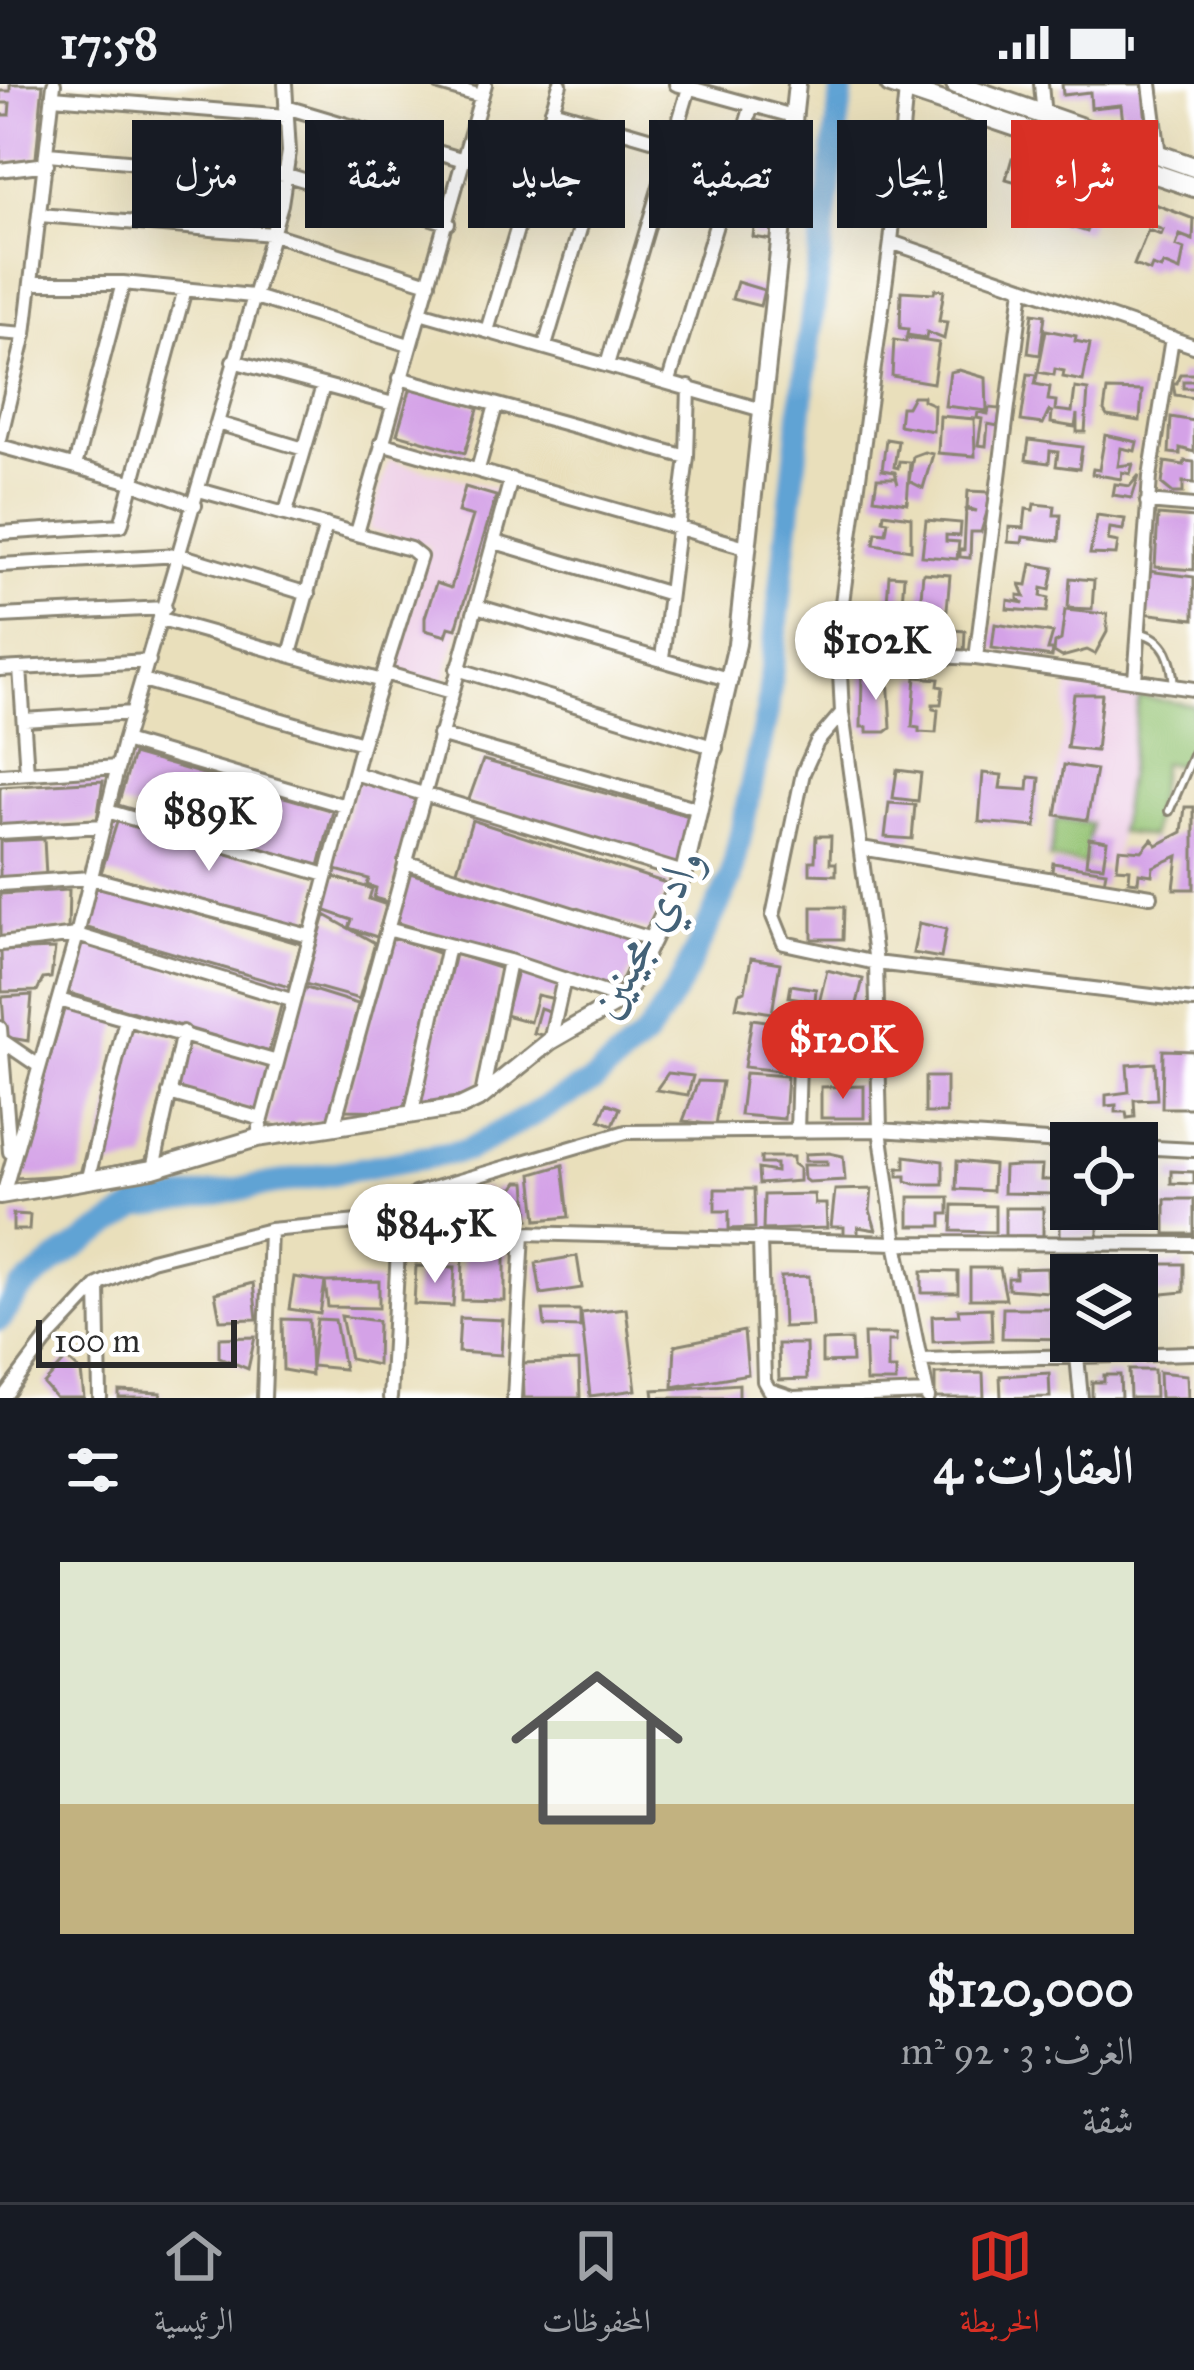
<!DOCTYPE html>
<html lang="ar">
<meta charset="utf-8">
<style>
body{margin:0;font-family:"IM FELL Great Primer",Amiri,serif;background:#242831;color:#f1f3f6;direction:rtl;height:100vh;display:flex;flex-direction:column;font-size:45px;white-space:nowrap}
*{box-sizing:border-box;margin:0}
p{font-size:39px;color:#9ea1a6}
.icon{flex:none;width:66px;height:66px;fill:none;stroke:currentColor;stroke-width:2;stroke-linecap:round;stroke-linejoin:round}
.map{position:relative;height:1314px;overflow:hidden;direction:ltr}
.details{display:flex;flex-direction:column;background:#171b24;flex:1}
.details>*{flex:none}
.top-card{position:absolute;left:36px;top:36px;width:1122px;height:108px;direction:rtl;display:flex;gap:24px}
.buttons{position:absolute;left:1050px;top:1038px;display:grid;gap:24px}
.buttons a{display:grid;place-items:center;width:108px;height:108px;border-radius:0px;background:#171b24;box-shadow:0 12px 48px #0002;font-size:60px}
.scale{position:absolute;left:36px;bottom:30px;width:201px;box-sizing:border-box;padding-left:12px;border:6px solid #2b2b2b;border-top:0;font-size:33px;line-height:42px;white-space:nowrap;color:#2b2b2b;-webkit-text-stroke:9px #fff;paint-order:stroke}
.price{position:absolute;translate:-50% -102px;padding:0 27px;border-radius:42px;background:#fff;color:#222;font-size:39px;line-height:78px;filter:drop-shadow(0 3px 6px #0008)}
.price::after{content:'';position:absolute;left:50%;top:72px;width:36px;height:27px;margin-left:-18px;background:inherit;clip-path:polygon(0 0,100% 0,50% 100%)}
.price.selected{background:#d93025;color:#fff}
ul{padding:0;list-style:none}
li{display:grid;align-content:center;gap:24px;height:636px;padding:0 60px}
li+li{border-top:3px solid #363941}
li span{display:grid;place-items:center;height:372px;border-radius:0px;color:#555}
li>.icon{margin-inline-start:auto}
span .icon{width:216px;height:216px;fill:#fffc;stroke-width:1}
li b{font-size:51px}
h2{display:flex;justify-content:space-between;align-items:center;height:144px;padding:0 60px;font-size:51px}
.chip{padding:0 42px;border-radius:0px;background:#171b24;box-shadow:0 12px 48px #0002;font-size:42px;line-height:108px}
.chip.selected{background:#d93025;color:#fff}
.status{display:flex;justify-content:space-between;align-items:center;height:84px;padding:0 60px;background:#171b24;direction:ltr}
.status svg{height:33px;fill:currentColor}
.tab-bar{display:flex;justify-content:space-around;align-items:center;height:168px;border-top:3px solid #363941;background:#171b24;font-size:33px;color:#9ea1a6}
.tab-bar a{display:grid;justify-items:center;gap:6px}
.tab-bar .selected{color:#d93025}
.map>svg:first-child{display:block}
.built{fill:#eed0e7}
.green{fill:#93c271;stroke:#5f764e;stroke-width:3}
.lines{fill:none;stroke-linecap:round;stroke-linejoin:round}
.river{stroke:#60a3d4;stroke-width:24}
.building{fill:#d4a2e7}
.lane-casing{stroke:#8a8573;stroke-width:12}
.street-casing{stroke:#8a8573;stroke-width:18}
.secondary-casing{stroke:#8a8573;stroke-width:22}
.primary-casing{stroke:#8a8573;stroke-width:24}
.lane{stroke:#fff;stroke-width:6}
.street{stroke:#fff;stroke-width:12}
.secondary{stroke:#fff;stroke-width:16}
.primary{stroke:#fff;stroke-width:18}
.labels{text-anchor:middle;stroke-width:9;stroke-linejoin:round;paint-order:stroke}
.water-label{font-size:48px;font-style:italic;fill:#436177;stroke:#fff}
</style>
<div class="status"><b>17:58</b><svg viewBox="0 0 49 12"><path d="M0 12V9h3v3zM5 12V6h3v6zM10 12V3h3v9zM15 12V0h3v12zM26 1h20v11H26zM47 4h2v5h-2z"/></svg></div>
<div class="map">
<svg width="1194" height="1314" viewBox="0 0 1194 1314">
<rect width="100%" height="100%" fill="#fff"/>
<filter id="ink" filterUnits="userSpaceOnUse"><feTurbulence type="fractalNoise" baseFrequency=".00833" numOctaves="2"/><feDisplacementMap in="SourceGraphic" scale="24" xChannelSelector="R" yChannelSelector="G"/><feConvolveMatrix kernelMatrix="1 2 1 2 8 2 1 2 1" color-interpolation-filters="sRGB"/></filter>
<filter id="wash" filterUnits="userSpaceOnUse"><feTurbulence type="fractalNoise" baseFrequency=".004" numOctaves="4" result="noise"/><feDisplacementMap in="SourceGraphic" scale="48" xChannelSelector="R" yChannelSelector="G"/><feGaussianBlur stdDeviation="2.7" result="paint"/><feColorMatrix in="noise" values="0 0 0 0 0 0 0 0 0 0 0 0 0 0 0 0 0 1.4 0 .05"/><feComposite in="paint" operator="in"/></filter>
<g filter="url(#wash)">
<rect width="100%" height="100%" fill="#e9dfbb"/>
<path class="built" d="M389,376L498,405L443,602L391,587L429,462L369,446Z
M1070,597L1139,607L1114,784L1045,774Z"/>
<path class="green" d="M1139,613L1194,621V683L1162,679L1151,753L1119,748Z
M1056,735L1091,740L1086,780L1050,775Z"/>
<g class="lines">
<path class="river" d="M0,1235L19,1207L61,1173L138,1123L468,1066L592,998L645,953L679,902L731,794L767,629L809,254L843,0"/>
</g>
<g id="blocks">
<path class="building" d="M10,0H43L36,74L0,79V31H9L10,19H0V7H10Z
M1062,0H1142L1146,37L1123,39L1121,21L1091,24L1090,8L1063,11Z
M754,36L780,42L776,58L750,52Z
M1012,74L1105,100L1099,122L1006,95Z
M757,81L773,84L770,100L754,97Z
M1029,103L1095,124L1087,148L1022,128Z
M757,105L773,107L772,122L756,121Z
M1152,119L1194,135L1193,156L1180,151L1176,162L1184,165L1180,187L1163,180L1161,185L1152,182L1150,187L1134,181L1148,146L1161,151L1163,146L1145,139Z
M755,135L774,137L772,156L753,153Z
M737,198L764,206L760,222L732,215Z
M935,205L944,206L939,237L947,238L944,255L927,248L926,254L907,251L908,245L900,244L901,207L934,209Z
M1033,229L1045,231L1040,271L1028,269Z
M1046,246L1076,252L1075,257L1090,260L1083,297L1063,293L1064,287L1055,285L1054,291L1038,288Z
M906,254L939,259L933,299L892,292L894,256L906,258Z
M959,286L986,294L987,327L945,322L950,288Z
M1028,290L1037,291L1035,300L1050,303L1048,316L1056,317L1055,326L1072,328L1075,304L1088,306L1085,348H1077V330L1075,343L1051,339L1052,328L1049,327L1043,340L1021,337Z
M1180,290H1194V297H1183V304H1194V314L1175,311L1173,299H1177Z
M411,303L479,322L465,369L397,350Z
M1107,306L1142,307L1140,337L1107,332L1104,327Z
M913,312H923V316L934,321L933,347L899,341L901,323H907Z
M989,324L1000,325L998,342L988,340L986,362L978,361L982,335L977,334L978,328L988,330Z
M940,332L974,335L975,372L938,369Z
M1171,333L1194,337V368L1180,364V370L1169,369Z
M1105,351L1137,358L1135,367L1121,364L1118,382L1133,380L1130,390L1122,388L1121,395L1092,390L1093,385L1099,386Z
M886,355L898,357L894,383L898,384L899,377L910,378L907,419L874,414L877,394H896L898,400L895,388L882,386Z
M1029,356L1082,363L1079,385L1056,382L1058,368L1050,367L1049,379L1026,376Z
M924,368L933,370L923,404L909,397L913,372Z
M1185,377L1194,378V399L1183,398V409H1173L1162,400L1165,378L1184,381Z
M1139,391L1132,414L1113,411L1115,400L1130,402Z
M465,403L496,412L456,545L449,543L446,552L425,546V533L436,499L451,504L473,432L458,428Z
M968,407L989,408L988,425L981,448H971L970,474L960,473V466H964L966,426L977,427L967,424Z
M1034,420L1055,422L1054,431H1061L1059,457L1023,453L1022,459L1008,458L1009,443L1024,444L1026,425L1033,426Z
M884,429L911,433V466L874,460L876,448L886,449L888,437L883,436Z
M1097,431L1125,435L1123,446L1110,444L1108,456L1118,458L1116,471L1090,470Z
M1158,431L1194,434V486L1155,483Z
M926,436L961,439L960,452L946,451V457L959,458L957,475L922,472Z
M1031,480L1054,484L1050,506L1042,504L1041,512L1049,514L1047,528L1007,525L1008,516L1024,519L1018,515V511L1025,512L1020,500L1027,501Z
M1148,487L1194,493V535L1142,529Z
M923,489L950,491L947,526L920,524Z
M889,491L904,492L902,519L887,518Z
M1070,494L1094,496L1092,525L1068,524Z
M1065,526L1107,530V548L1095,570L1087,566L1062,573L1054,568L1055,559L1061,556Z
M913,530L932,532V537L942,538L941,560L911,553Z
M865,538L899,541L897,568L863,566Z
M995,540L1053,549L1048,566H1053L1052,573L992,564Z
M952,546L965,547L964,569L950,568Z
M862,590L888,591L891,644L886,648H867V643H861Z
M916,593L939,595L938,602L943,603L941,620H933V625L938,626L936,649L919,648V644L912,643Z
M1074,610H1102L1096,667L1067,664Z
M133,670L333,727L319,782L118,721Z
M483,676L693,733L680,782L468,718Z
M1064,681L1096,686L1087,736L1056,731Z
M897,686L921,689L918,717L893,714Z
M983,689L1002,691L1000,704L1028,706L1029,693L1040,694L1036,743L979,738Z
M103,697L97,736L0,743V703Z
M357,697L417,714L388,818L374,814L376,804L367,801L369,795L332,785Z
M889,719L915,721L912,755L885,753Z
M1185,723H1194V805H1174L1178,772L1153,783L1152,791L1139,789L1138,798L1129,797L1130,785L1117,784L1119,765L1142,767L1152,755L1157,761L1182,748Z
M118,735L319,795L305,844L101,789Z
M472,736L669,800L649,847L456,789Z
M816,752H831L830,779H836V791L810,790V777H815Z
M1089,754L1107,757L1103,782L1086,780Z
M44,755L46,792L0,795V757Z
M1053,779L1106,787L1103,803L1051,795Z
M410,789L643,859L621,909L395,838Z
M334,793L372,805L369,815L387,821L377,853L349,844L352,836L323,826Z
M97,801L301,860L289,903L84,843Z
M69,806L68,845L0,853V810Z
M812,823H844L843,855H812Z
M325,831L375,859L359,915L305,900Z
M919,839L946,845L941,874L913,869Z
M392,853L441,870L404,1027L344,1026Z
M82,859L282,918L269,968L66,908Z
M55,865L51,894L43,895L37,907L2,908L1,867Z
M455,870L502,885L476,1010L418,1019Z
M751,874L780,879L772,929L736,923L739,909L745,907Z
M827,886L863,895L853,936L817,927Z
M517,887L559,899L555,915L537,911L530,938L505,931Z
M791,901L816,905L815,917L789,913Z
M303,903L358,920L329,1037H297L293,1044L266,1040Z
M32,911L28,957L5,953L2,913Z
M65,922L119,938L80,1090L15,1094Z
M540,924L552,928L546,952L533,949Z
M752,935L795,941L789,988L744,983Z
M131,942L176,954L146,1076L95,1086Z
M816,943L848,945L846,979L814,977Z
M189,958L268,982L258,1029L175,1005Z
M1163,966L1194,967V1024H1162Z
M1155,979L1157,1015L1134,1016L1135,1033L1127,1034L1126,1028H1116V1021L1106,1022V1011L1129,1008L1127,981Z
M668,989L693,992L688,1011L656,1006Z
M745,989L787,992L784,1035L740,1031Z
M925,993H946V1029H925Z
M698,997L722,998L715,1041L683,1037Z
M864,1002V1034H821V1003Z
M607,1019L620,1024L613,1041L600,1036Z
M829,1069L843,1072L845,1096L808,1098L804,1095L803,1081H827V1077H805V1070Z
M905,1072L943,1077V1100H915L906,1097V1092H898V1084H905Z
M761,1073H793V1080L799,1084V1097L759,1100L758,1085L776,1088V1080H761Z
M957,1077L993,1081L992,1107L956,1105Z
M563,1081L569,1133L537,1136L532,1090Z
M1017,1082H1042L1041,1096H1053L1052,1110L1003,1109L1004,1083Z
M1137,1087H1154V1108L1137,1109Z
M1171,1087L1194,1088V1100L1171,1099Z
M518,1098H526L529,1135L504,1136L502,1119L494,1118V1105L514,1104Z
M486,1104V1135L449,1132V1117L464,1116L466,1109Z
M715,1105H754L755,1144L729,1145V1127H715Z
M872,1105L870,1126L876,1146L858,1143V1152H844V1143H831L835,1106Z
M814,1110L815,1120H826L827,1144L763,1146L764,1111Z
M909,1113H949V1130H942V1142H909Z
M1165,1115H1194V1150H1165Z
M953,1121L995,1122V1148L952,1147Z
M1005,1124H1043V1152H1005Z
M1060,1124L1098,1125V1152L1060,1153Z
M13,1130L30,1131L29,1146H13Z
M463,1166H505V1217L462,1216Z
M577,1172L582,1204L541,1210L536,1179Z
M1152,1180H1184V1208L1152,1211Z
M416,1182L455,1183L453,1222L414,1220Z
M970,1184H1000L1006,1215H970Z
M1047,1184L1048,1208L1008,1205V1194H1016V1185Z
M922,1187L958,1188V1209H922Z
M809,1192L812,1242L783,1243L781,1193Z
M294,1193L325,1198L379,1197V1224L328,1223L325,1198L320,1230L289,1225Z
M253,1199L257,1235L220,1236L215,1209Z
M626,1224L636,1306L590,1312L581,1229Z
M991,1224L992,1256L933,1258L932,1232L959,1231L958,1225Z
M1003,1224H1070L1071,1255L1002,1254Z
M543,1226H580V1243L545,1242Z
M341,1232L378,1237L377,1281L350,1275Z
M460,1234L503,1236L501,1271L458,1268Z
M282,1235L309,1236L311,1291L283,1286Z
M317,1235L335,1236L344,1285L311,1282Z
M744,1247L748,1290L673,1303L675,1261Z
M864,1250H896V1257H888V1285H896V1298H866Z
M255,1253L248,1285L219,1273V1254Z
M851,1256L852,1278L822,1279V1257Z
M778,1260H806L807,1295L779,1296Z
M67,1275L81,1288L84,1314H56L44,1300Z
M579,1277L580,1314H524L523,1279Z
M1129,1286H1154L1155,1314H1130Z
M1159,1288L1187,1291L1188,1314H1160Z
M983,1289L984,1314H935V1290Z
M1049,1289L1050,1313L1001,1314L1000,1292Z
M1104,1291H1120L1121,1314H1092V1298H1104Z
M739,1300V1314H654L653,1306Z
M119,1307L161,1309L160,1314H119Z"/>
</g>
</g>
<g filter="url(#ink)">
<use href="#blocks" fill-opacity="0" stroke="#8a8573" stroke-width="3"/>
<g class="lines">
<g class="lane-casing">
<path id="lane" d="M1140,549C1167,554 1172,577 1174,602
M1169,727L1194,669"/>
</g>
<g class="street-casing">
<path id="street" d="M440,0L481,12
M676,0L793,32
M1041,0L1044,33
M1150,0L1159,71
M906,6L891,158L838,548L842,629L876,879L880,1046L896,1159L928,1314
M53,13L286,32
M286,23L464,76
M552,26L672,61
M48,70L287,91L448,139
M0,86L47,80
M40,131L273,150L429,199
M891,158L1194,262
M33,199H123L252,212L409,261
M420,228L759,325
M487,247L560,0
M0,248L25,250
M545,262L610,44
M233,277L393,320
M607,281L689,4
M400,294L687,373
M669,297L752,21
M217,339L304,365
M0,355L25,250L54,0
M381,359L749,464
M0,362L131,398L195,421
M75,382L123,199
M478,385L496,321
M199,406L410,465L420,473L362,659L257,1054
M1147,418L1194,422
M286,428L323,302
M0,449L121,441L185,205
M357,449L485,0
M495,458L670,510
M0,481L180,471L308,510
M476,522L731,596
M0,532L165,524
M161,535L382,597
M839,567L976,574L1194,605
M290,570L326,441
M662,574L687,373L689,303
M976,574L1023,204
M20,584L27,689
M0,585L149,577
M457,585L716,664
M384,589L451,608
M143,596L362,659
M1135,596L1150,393L1172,254
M842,629L817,658L803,689L773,832L784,859L876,879L1194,917
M24,636L133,629
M439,651L699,725
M124,657L345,722
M354,689L684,789
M0,691L118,683
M107,727L326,791
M0,748L104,742
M861,764L1151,812
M405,778L651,855
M0,800L91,794L309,852
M387,845L509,877L623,915
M0,860L77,851L291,916
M59,916L274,977
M0,944L10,1068
M1,956L39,982
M550,957L564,895
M169,1009L262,1035
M482,1011L509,877
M411,1032L448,862
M333,1043L511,395
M797,1047L800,944
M1137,1063L1194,1066
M153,1085L183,948
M87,1098L126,935
M3,1111L77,851L124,657L281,120L289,68L285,0
M760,1155L764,1297L769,1306L793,1314L927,1309
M98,1201L100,1314
M1077,1272L1081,1314
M920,1276L1194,1269
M3,1314L45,1258L98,1201L151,1176L270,1146L358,1138L523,1149L896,1159L1194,1160
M264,1314L270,1146
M390,1314L400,1129L415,1110L626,1048L880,1046L1077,1059
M514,1314L523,1149"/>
</g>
<g class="secondary-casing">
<path id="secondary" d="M0,1111L153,1085L257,1054L460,1023L481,1013L550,957L623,915L684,789L737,560L797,0"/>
</g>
<g class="primary-casing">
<path id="primary" d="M890,0L1194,103
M956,0L1194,83"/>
</g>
<use href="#lane" class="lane"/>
<use href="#street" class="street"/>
<use href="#secondary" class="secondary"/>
<use href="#primary" class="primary"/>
</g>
</g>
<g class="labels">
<g class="water-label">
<text transform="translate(645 847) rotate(-61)" y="17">وادي مجينين</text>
</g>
</g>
</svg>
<div class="buttons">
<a><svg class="icon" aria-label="locate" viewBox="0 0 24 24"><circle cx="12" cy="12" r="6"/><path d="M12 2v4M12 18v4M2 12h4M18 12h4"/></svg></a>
<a><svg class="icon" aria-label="layers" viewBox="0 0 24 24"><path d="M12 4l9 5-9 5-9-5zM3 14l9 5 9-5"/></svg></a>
</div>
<div class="scale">100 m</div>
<b class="price" style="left:876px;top:619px">$102K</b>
<b class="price" style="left:209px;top:790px">$89K</b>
<b class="price selected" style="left:843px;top:1018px">$120K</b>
<b class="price" style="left:435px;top:1202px">$84.5K</b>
<div class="top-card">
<a class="chip selected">شراء</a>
<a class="chip">إيجار</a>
<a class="chip">تصفية</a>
<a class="chip">جديد</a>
<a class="chip">شقة</a>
<a class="chip">منزل</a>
</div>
</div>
<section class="details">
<h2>العقارات: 4<svg class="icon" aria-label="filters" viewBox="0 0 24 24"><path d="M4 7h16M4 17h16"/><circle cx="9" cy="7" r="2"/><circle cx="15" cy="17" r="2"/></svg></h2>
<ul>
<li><span style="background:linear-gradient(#dfe7d0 65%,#c2b280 0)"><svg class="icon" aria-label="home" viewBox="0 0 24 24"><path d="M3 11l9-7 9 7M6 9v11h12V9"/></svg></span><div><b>$120,000</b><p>الغرف: 3 · 92 m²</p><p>شقة</p></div></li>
</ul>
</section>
<nav class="tab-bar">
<a class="selected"><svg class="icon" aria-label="map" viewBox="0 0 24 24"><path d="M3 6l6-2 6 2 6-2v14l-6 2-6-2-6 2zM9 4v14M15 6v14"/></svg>الخريطة</a>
<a><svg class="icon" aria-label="saved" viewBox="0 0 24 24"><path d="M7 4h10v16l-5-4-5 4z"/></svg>المحفوظات</a>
<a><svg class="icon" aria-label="home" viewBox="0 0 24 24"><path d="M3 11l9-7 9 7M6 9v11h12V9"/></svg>الرئيسية</a>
</nav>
